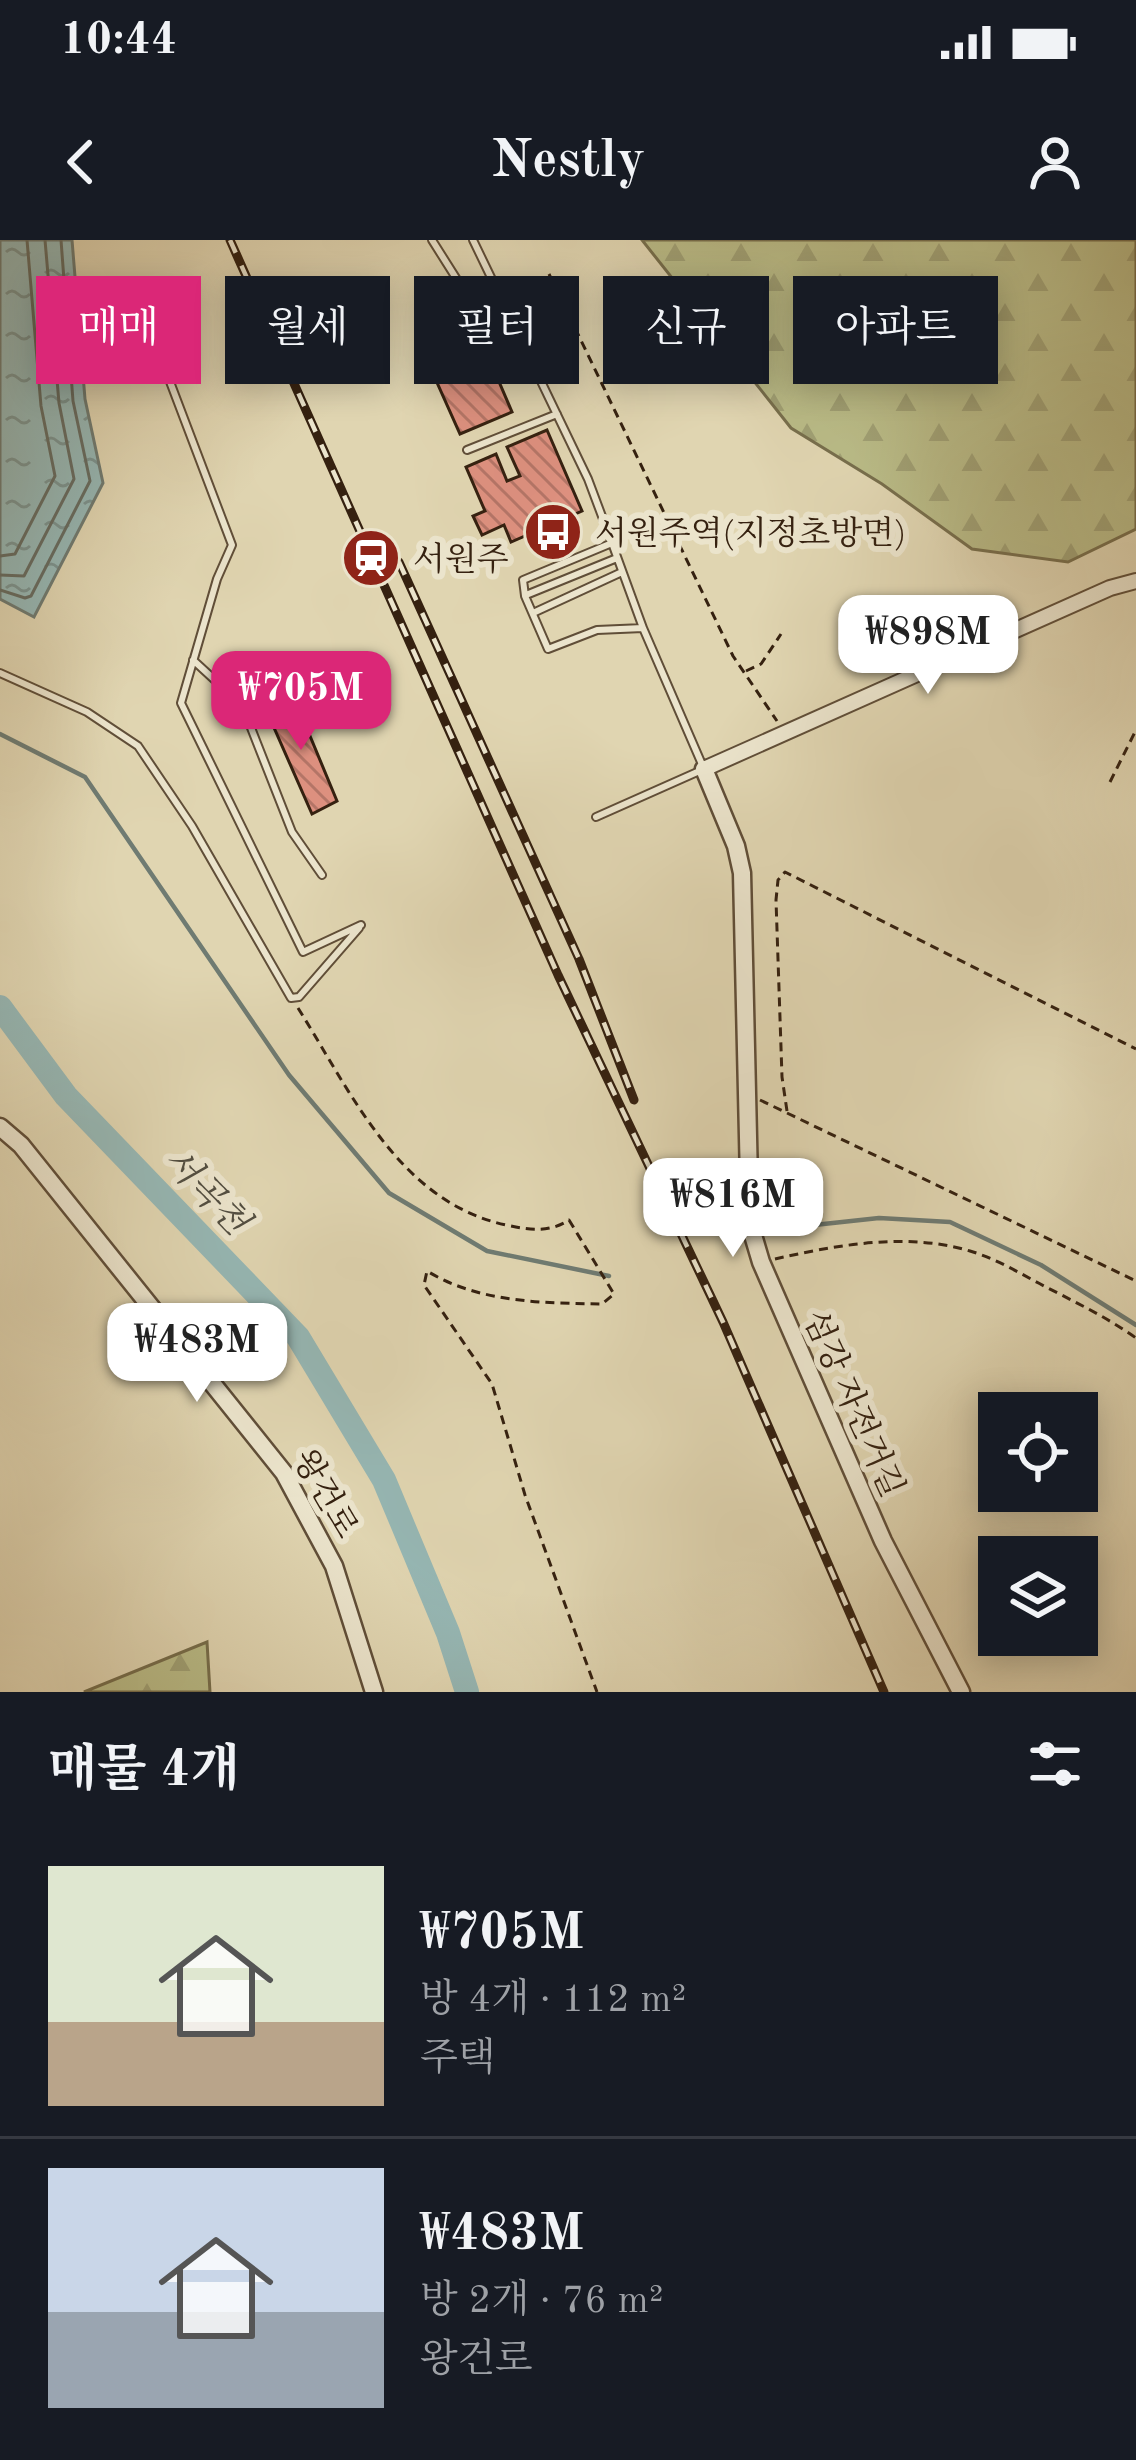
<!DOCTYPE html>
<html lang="ko">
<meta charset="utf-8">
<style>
body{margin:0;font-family:"Old Standard TT","Noto Serif KR",serif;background:#242831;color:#f1f3f6;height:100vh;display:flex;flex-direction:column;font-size:45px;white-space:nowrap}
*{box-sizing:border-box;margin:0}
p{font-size:39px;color:#9ea1a6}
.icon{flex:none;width:66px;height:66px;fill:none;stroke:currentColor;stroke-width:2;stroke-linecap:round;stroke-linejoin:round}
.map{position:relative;height:1452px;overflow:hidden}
.drawer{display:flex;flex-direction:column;background:#171b24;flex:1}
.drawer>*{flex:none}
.guide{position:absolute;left:36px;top:36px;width:1065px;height:108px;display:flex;gap:24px}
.fabs{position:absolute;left:978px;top:1152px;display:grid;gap:24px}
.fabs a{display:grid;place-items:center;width:120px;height:120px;border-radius:0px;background:#171b24;box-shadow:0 6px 30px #0003;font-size:60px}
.price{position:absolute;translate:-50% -102px;padding:0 27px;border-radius:24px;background:#fff;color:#222;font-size:39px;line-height:78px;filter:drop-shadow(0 3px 6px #0008)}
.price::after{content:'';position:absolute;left:50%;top:72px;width:36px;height:27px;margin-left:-18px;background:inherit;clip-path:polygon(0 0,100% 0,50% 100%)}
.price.on{background:#db2777;color:#fff}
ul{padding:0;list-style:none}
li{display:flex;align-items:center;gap:36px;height:300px;padding:0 48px}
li+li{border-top:3px solid #363941}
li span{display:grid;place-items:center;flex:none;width:336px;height:240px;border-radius:0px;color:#555}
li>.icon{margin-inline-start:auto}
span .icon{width:144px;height:144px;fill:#fffc;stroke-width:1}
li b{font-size:51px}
h2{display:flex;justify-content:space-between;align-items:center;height:144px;padding:0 48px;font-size:51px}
.chip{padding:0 42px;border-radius:0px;background:#171b24;box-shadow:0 6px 30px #0003;font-size:42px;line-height:108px}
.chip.on{background:#db2777;color:#fff}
.status{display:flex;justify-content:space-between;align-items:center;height:84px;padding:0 60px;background:#171b24;direction:ltr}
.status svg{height:33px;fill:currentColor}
header{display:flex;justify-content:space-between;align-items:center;height:156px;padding:0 48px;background:#171b24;font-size:54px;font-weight:700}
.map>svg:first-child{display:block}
.forest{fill:url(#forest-firs);stroke:#776e4c;stroke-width:3}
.water{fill:url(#water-ripples);stroke:#6f7b72;stroke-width:3}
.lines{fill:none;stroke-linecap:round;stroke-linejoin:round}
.shore{stroke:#666c62;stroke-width:3}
.stream{stroke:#6f7b72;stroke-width:4.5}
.river{stroke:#96b7b4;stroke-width:24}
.building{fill:url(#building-back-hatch);stroke:#352110;stroke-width:3}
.service-casing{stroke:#604e38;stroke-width:10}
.minor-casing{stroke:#604e38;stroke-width:18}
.tertiary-casing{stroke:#604e38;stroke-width:21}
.path{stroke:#352110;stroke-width:3;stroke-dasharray:9 6;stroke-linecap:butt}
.service{stroke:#ebe4cc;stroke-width:6}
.minor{stroke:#ebe4cc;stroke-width:14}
.tertiary{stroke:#ebe4cc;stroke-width:16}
.rail-casing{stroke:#352110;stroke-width:9}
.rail{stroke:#ebe4cc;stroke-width:4.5;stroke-dasharray:14;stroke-linecap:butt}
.labels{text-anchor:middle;stroke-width:12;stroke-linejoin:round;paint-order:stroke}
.poi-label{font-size:33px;fill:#352110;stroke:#ebe4cc;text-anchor:start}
.street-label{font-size:33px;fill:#352110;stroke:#ebe4cc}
.water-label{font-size:36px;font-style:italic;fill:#524e41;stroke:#ebe4cc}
</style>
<div class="status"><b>10:44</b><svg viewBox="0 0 49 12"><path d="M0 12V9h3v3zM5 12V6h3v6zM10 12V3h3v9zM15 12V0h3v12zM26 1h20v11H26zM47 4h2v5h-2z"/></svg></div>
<header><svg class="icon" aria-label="back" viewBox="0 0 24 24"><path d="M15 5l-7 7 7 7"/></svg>Nestly<svg class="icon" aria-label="person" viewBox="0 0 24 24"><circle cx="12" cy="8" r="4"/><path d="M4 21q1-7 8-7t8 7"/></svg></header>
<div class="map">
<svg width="1136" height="1452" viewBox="0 0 1136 1452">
<defs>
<pattern id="forest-firs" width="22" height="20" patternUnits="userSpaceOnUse" patternTransform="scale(3)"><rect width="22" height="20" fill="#b9bb87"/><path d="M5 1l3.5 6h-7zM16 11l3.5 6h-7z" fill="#a0a074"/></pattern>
<pattern id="water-ripples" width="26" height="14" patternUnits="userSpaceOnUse" patternTransform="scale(3)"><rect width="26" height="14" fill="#96b7b4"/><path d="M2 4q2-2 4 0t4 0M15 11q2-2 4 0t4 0" fill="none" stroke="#7b9491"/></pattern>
<pattern id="building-back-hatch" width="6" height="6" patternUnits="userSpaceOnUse" patternTransform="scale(3)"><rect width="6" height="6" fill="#dd907f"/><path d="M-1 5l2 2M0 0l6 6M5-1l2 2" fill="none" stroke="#b47567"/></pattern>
</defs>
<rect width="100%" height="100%" fill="#e0d5b1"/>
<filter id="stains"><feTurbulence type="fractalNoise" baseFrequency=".00167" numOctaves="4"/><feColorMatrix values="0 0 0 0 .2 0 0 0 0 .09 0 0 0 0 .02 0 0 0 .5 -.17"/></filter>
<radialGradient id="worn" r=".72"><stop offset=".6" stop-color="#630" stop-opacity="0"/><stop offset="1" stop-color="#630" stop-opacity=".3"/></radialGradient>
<path class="forest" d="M642,0H1136V289L1068,322L972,309L882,244L791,188Z
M207,1402L210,1452H84Z"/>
<path class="water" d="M0,0H72L85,159L103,243L34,377L0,359Z"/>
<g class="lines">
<path class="shore" d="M0,316L15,314L55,236L41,166L27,0
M0,335L24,336L74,239L59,163L45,0
M0,350L25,358L31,356L90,241L73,161L61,0"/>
<path class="stream" d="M0,494L85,537L289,835L389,953L487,1011L609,1036
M805,986L879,978L950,982L1041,1025L1136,1085"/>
<path class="river" d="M0,767L66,856L298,1097L384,1240L448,1393L467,1452"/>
</g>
<path class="building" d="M488,116L512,172L460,194L435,138Z
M547,190L582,271L511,302L504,285L482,295L473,276L485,271L466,227L496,214L507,241L520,236L507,207Z
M293,455L337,561L312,574L264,465Z"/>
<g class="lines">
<g class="service-casing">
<path id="service" d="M432,0L468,57L511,80
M473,0L588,239L612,303
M134,47L232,305L217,339L181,463L303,712L361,685
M435,124L478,98L515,82
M467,210L557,174
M612,303L643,388L597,390L548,409L525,356L523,340Z
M526,355L617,318
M533,373L622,332
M193,420L242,465L292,592L322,635
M0,433L87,472L138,506L192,586L291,758L299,757L359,688
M596,577L704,529L643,388"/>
</g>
<g class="minor-casing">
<path id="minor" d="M704,529L1110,348L1136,341"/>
</g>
<g class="tertiary-casing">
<path id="tertiary" d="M704,529L736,606L742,633L750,985L761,1022L883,1301L961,1452
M0,887L21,905L284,1233L334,1326L374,1452"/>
</g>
<path class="path" d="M549,34L733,416L777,481
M746,431L761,424L781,394
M1110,542L1136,490
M298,768C351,852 399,962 506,985C530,990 549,993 569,980L614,1054L602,1064C544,1063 479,1063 427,1031L424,1045L492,1144L525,1255L597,1452
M760,860L1136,1041
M787,871L782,837L776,660L778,640L785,632L1136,809
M775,1019C837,1005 907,992 970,1011C997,1019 1021,1034 1046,1047C1077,1063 1108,1078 1136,1098"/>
<use href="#service" class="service"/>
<use href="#minor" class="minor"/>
<use href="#tertiary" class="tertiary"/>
<g class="rail-casing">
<path id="rail" d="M230,0L558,735L723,1082L884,1452
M399,322L579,719L634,860"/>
</g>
<use href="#rail" class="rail"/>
</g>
<defs>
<g id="bus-disc" transform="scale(3)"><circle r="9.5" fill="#8f2418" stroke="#ebe4cc"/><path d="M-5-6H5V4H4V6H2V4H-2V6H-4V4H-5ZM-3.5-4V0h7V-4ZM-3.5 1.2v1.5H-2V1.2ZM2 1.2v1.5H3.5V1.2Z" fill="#fff"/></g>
<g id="station-disc" transform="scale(3)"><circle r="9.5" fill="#8f2418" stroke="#ebe4cc"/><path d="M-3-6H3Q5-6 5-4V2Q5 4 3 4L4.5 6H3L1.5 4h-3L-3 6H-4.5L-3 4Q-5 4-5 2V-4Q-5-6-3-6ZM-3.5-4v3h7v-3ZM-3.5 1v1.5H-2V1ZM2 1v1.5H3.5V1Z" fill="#fff"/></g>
</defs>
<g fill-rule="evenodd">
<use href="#bus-disc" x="553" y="292"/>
<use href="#station-disc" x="371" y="318"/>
</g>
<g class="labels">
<g class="poi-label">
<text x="595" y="304">서원주역(지정초방면)</text>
<text x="413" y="330">서원주</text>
</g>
<g class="street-label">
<text transform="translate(855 1163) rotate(66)" y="12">섬강 자전거길</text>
<text transform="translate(327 1253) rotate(60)" y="12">왕건로</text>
</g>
<g class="water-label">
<text transform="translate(207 950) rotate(46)" y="13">서곡천</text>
</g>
</g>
<rect width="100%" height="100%" filter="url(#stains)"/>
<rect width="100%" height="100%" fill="url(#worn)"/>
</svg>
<div class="fabs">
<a><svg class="icon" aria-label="locate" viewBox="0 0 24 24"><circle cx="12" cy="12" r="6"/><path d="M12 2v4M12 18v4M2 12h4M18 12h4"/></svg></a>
<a><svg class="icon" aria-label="layers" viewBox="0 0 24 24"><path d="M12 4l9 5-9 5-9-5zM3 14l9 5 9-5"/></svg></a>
</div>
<b class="price" style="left:928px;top:457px">₩898M</b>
<b class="price on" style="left:301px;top:513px">₩705M</b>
<b class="price" style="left:733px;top:1020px">₩816M</b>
<b class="price" style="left:197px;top:1165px">₩483M</b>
<div class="guide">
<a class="chip on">매매</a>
<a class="chip">월세</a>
<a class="chip">필터</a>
<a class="chip">신규</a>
<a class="chip">아파트</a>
</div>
</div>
<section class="drawer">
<h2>매물 4개<svg class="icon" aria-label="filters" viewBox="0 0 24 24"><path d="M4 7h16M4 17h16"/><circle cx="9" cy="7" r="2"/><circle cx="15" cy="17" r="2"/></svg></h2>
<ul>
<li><span style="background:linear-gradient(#dfe7d0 65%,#b9a48a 0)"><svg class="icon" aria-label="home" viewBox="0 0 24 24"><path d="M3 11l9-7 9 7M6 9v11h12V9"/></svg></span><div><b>₩705M</b><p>방 4개 · 112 m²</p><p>주택</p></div></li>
<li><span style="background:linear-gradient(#c9d6e8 60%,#9aa5b1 0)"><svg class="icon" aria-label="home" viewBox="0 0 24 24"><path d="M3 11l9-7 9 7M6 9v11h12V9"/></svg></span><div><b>₩483M</b><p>방 2개 · 76 m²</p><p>왕건로</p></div></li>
</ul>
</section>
